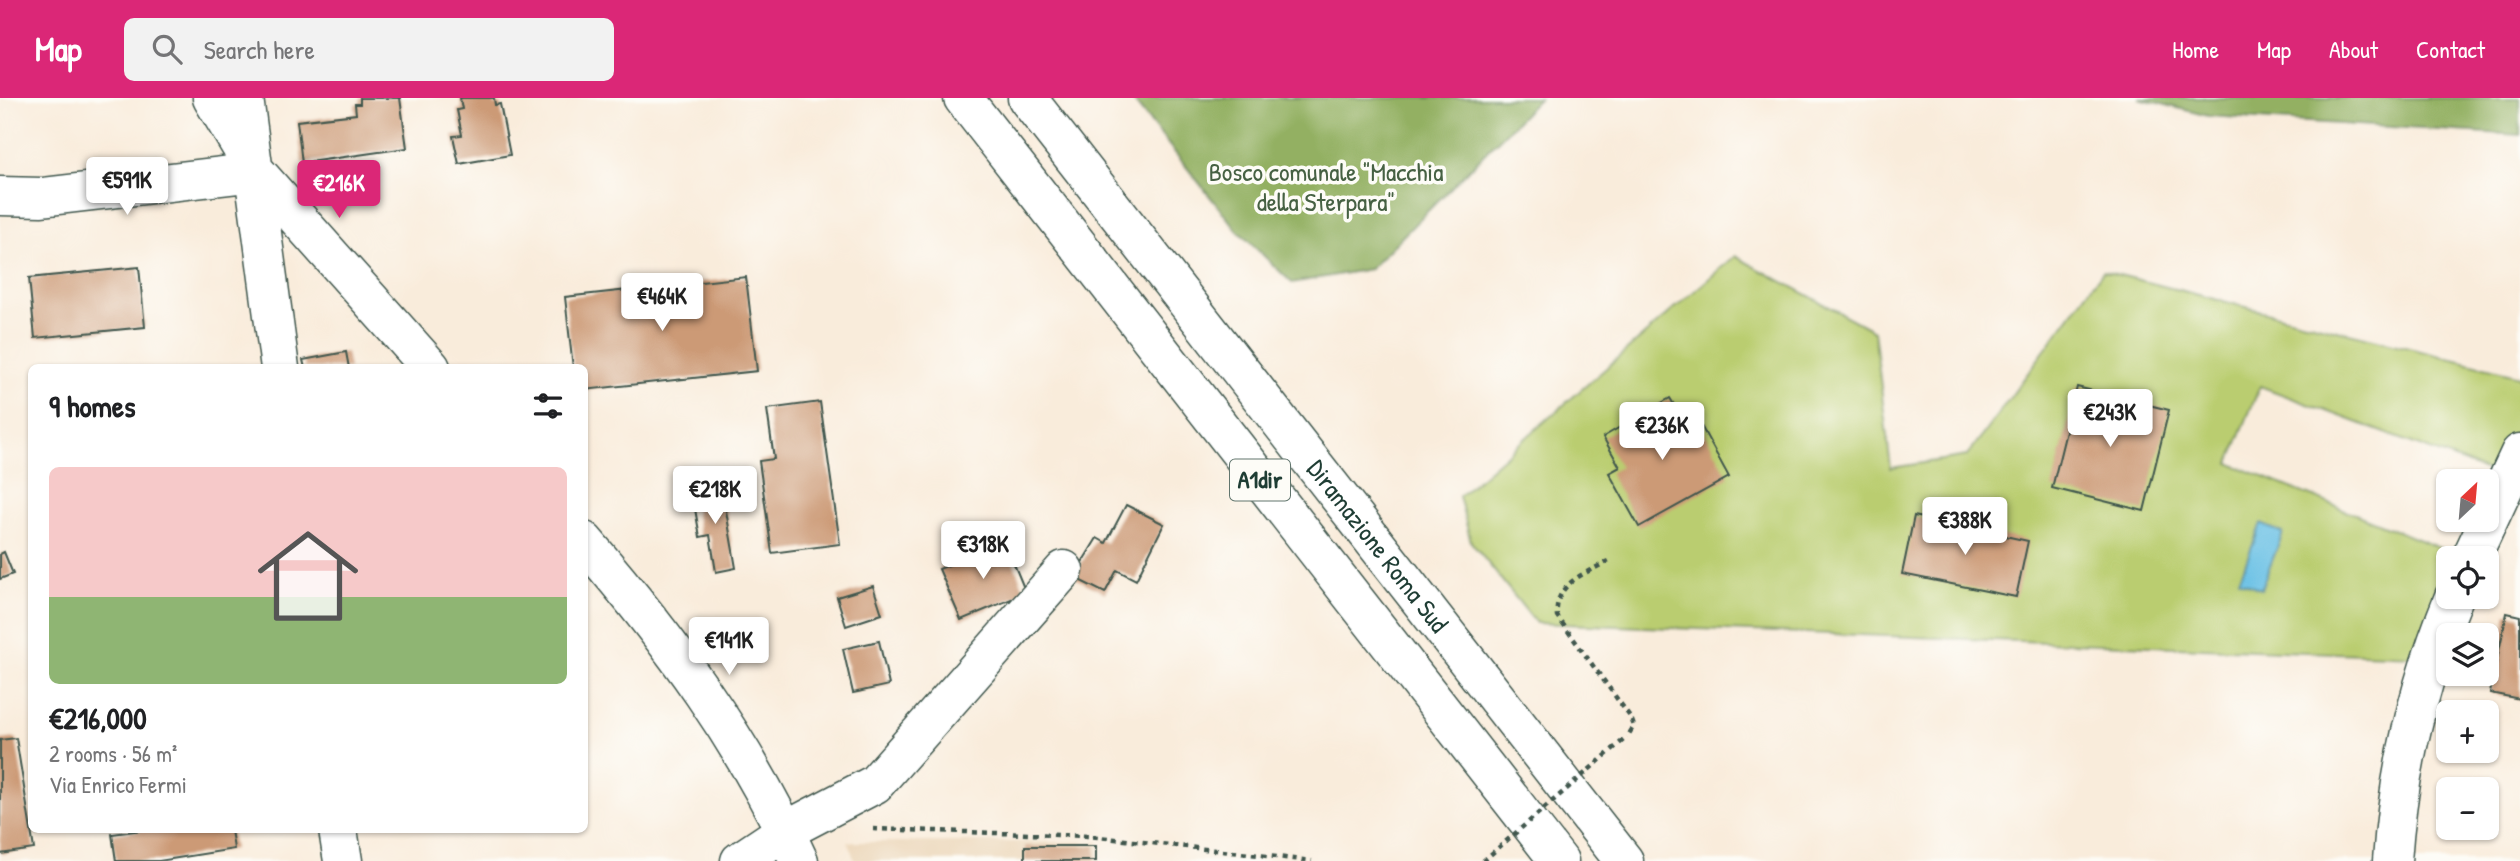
<!DOCTYPE html>
<meta charset="utf-8">
<style>
body{margin:0;font-family:"Patrick Hand",sans-serif;background:#f2f2f2;color:#202124;height:100vh;display:flex;flex-direction:column;font-size:26px;white-space:nowrap}
*{box-sizing:border-box;margin:0}
p{font-size:23px;color:#757577}
.icon{flex:none;width:38px;height:38px;fill:none;stroke:currentColor;stroke-width:2;stroke-linecap:round;stroke-linejoin:round}
.map{position:relative;flex:1;overflow:hidden}
.details{position:absolute;left:28px;top:266px;width:560px;height:469px;display:flex;flex-direction:column;background:#fff;border-radius:10px;box-shadow:0 2px 5px #0004}
.details>*{flex:none}
.needle{width:46px;rotate:26deg}
.controls{position:absolute;left:2436px;top:371px;display:grid;gap:14px}
.controls a{display:grid;place-items:center;width:63px;height:63px;border-radius:10px;background:#fff;box-shadow:0 2px 5px #0004;font-size:35px}
.price{position:absolute;translate:-50% -60px;padding:0 16px;border-radius:7px;background:#fff;color:#222;font-size:23px;line-height:46px;filter:drop-shadow(0 2px 4px #0008)}
.price::after{content:'';position:absolute;left:50%;top:42px;width:21px;height:16px;margin-left:-10px;background:inherit;clip-path:polygon(0 0,100% 0,50% 100%)}
.price.current{background:#db2777;color:#fff}
ul{padding:0;list-style:none}
li{display:grid;align-content:center;gap:14px;height:371px;padding:0 21px}
li span{display:grid;place-items:center;height:217px;border-radius:10px;color:#555}
li>.icon{margin-inline-start:auto}
span .icon{width:126px;height:126px;fill:#fffc;stroke-width:1}
li b{font-size:30px}
h2{display:flex;justify-content:space-between;align-items:center;height:84px;padding:0 21px;font-size:30px}
header{display:flex;align-items:center;gap:42px;box-sizing:border-box;height:98px;padding:0 35px;background:#db2777;color:#fff}
header strong{font-size:33px}
nav{display:flex;gap:38px;margin-inline-start:auto;font-size:24px}
.search{width:490px;height:63px;background:#f2f2f2;display:flex;align-items:center;gap:18px;box-sizing:border-box;padding:0 24px;border-radius:10px;color:#757577;font-size:26px}
.map>svg:first-child{display:block}
.built{fill:#ecd7ba}
.green{fill:#bacd70;stroke:#6c8552;stroke-width:2}
.forest{fill:#93b062;stroke:#59764b;stroke-width:2}
.water{fill:#68c0e5;stroke:#447e8c;stroke-width:2}
.building{fill:#cc9a76}
.lines{fill:none;stroke-linecap:round;stroke-linejoin:round}
.minor-casing{stroke:#40574d;stroke-width:41}
.highway-casing{stroke:#40574d;stroke-width:41}
.path{stroke:#40574d;stroke-width:4.5;stroke-dasharray:5 5;stroke-linecap:butt}
.minor{stroke:#fff;stroke-width:38}
.highway{stroke:#fff;stroke-width:38}
.path-bridge{stroke:#40574d;stroke-width:4.5;stroke-dasharray:5 5;stroke-linecap:butt}
.labels{text-anchor:middle;stroke-width:7;stroke-linejoin:round;paint-order:stroke}
.shield{fill:#fdfcf7;stroke:#62766e;stroke-width:2}
.shield-label{font-size:24px;font-weight:bold;fill:#1f3d34}
.park-label{font-size:26px;fill:#466143;stroke:#fdfcf7}
.street-label{font-size:26px;fill:#1f3d34;stroke:#fdfcf7}
</style>
<header>
<strong>Map</strong>
<div class="search"><svg class="icon" aria-label="search" viewBox="0 0 24 24"><circle cx="10" cy="10" r="6"/><path d="M15 15l6 6"/></svg>Search here</div>
<nav><a>Home</a><a>Map</a><a>About</a><a>Contact</a></nav>
</header>
<div class="map">
<svg width="2520" height="763" viewBox="0 0 2520 763">
<rect width="100%" height="100%" fill="#fdfcf7"/>
<filter id="ink" filterUnits="userSpaceOnUse"><feTurbulence type="fractalNoise" baseFrequency=".0143" numOctaves="2"/><feDisplacementMap in="SourceGraphic" scale="14" xChannelSelector="R" yChannelSelector="G"/><feConvolveMatrix kernelMatrix="1 2 1 2 8 2 1 2 1" color-interpolation-filters="sRGB"/></filter>
<filter id="wash" filterUnits="userSpaceOnUse"><feTurbulence type="fractalNoise" baseFrequency=".00686" numOctaves="4" result="noise"/><feDisplacementMap in="SourceGraphic" scale="28" xChannelSelector="R" yChannelSelector="G"/><feGaussianBlur stdDeviation="1.57" result="paint"/><feColorMatrix in="noise" values="0 0 0 0 0 0 0 0 0 0 0 0 0 0 0 0 0 1.4 0 .05"/><feComposite in="paint" operator="in"/></filter>
<g filter="url(#wash)">
<rect width="100%" height="100%" fill="#f9ecdb"/>
<path class="built" d="M848,744H1099V763H1096V748H1025V763H855Z"/>
<path class="green" d="M1735,158L1874,233L1891,370L1967,358L2103,173L2520,278V329L2497,377L2260,288L2229,365L2459,458L2448,460V481L2417,558L1536,525L1471,444L1459,398Z"/>
<path class="forest" d="M1131,0H1540L1370,171L1292,185L1237,132Z
M2139,0H2520V37L2208,18Z"/>
<path class="water" d="M2261,426L2283,435L2261,491L2239,482Z"/>
<g id="blocks">
<path class="building" d="M360,0H400L407,50L302,65L297,23L356,16L355,6H360Z
M460,0H494L495,7L500,6L510,57L459,66L453,38L462,37L457,12L462,11Z
M139,169L145,229L35,240L29,180Z
M746,179L757,273L584,292V270H573L565,199Z
M346,254L349,270H305L303,262Z
M2077,289L2169,312L2144,413L2052,390Z
M1670,300L1689,332L1700,326L1729,379L1639,429L1609,375L1620,369L1603,339Z
M820,304L840,446L772,455L759,363L774,361L767,311Z
M722,390L736,470L716,474L710,437L700,439L692,394Z
M1126,407L1164,426L1136,482L1117,472L1105,495L1073,479L1097,440L1106,445Z
M1914,418L2028,443L2016,499L1902,476Z
M1005,444L1026,495L961,522L939,471Z
M4,454L13,476L0,481V456Z
M873,488L882,516L846,528L837,499Z
M2507,515L2520,518V601L2490,595Z
M879,543L889,587L853,595L843,551Z
M16,640L34,751L0,756V642Z
M142,732H231L234,751L159,763H116L112,736Z
M1025,748H1096V763H1025Z"/>
</g>
</g>
<g filter="url(#ink)">
<use href="#blocks" fill-opacity="0" stroke="#40574d" stroke-width="2"/>
<g class="lines">
<g class="minor-casing">
<path id="minor" d="M212,0L256,74L431,270
M244,0L280,270
M0,98L42,99L256,74
M584,443C669,541 745,644 799,763
M2471,460L2520,355
M338,732L343,763
M740,763L785,733L875,686L1064,472
M2392,763C2398,673 2420,582 2454,499"/>
</g>
<g class="highway-casing">
<g id="highway">
<path d="M963,0L1559,763"/>
<path id="s1" d="M1027,0L1624,763"/>
</g>
</g>
<path class="path" d="M1609,463C1584,476 1554,485 1557,518L1631,620L1634,628L1627,639
M873,731L1089,738L1312,763"/>
<use href="#minor" class="minor"/>
<use href="#highway" class="highway"/>
<path class="path-bridge" d="M1483,763L1627,639"/>
</g>
</g>
<g class="labels">
<rect class="shield" x="1230" y="361.5" width="60" height="41" rx="5"/>
<g class="shield-label">
<text x="1260" y="390">A1dir</text>
</g>
<g class="park-label">
<text x="1326" y="83">Bosco comunale "Macchia<tspan x="1326" dy="30">della Sterpara"</tspan></text>
</g>
<g class="street-label">
<text dy="9" stroke="none"><textPath href="#s1" startOffset="569">Diramazione Roma Sud</textPath></text>
</g>
</g>
</svg>
<div class="controls">
<a><svg class="needle" viewBox="-14 -14 28 28"><path d="M0-13l5 13h-10z" fill="#e53935"/><path d="M0 13l5-13h-10z" fill="#757577"/></svg></a>
<a><svg class="icon" aria-label="locate" viewBox="0 0 24 24"><circle cx="12" cy="12" r="6"/><path d="M12 2v4M12 18v4M2 12h4M18 12h4"/></svg></a>
<a><svg class="icon" aria-label="layers" viewBox="0 0 24 24"><path d="M12 4l9 5-9 5-9-5zM3 14l9 5 9-5"/></svg></a>
<a>+</a>
<a>−</a>
</div>
<b class="price" style="left:127px;top:119px">€591K</b>
<b class="price current" style="left:339px;top:122px">€216K</b>
<b class="price" style="left:662px;top:235px">€464K</b>
<b class="price" style="left:2110px;top:351px">€243K</b>
<b class="price" style="left:1662px;top:364px">€236K</b>
<b class="price" style="left:715px;top:428px">€218K</b>
<b class="price" style="left:1965px;top:459px">€388K</b>
<b class="price" style="left:983px;top:483px">€318K</b>
<b class="price" style="left:729px;top:579px">€141K</b>
<section class="details">
<h2>9 homes<svg class="icon" aria-label="filters" viewBox="0 0 24 24"><path d="M4 7h16M4 17h16"/><circle cx="9" cy="7" r="2"/><circle cx="15" cy="17" r="2"/></svg></h2>
<ul>
<li><span style="background:linear-gradient(#f6c9c9 60%,#8fb573 0)"><svg class="icon" aria-label="home" viewBox="0 0 24 24"><path d="M3 11l9-7 9 7M6 9v11h12V9"/></svg></span><div><b>€216,000</b><p>2 rooms · 56 m²</p><p>Via Enrico Fermi</p></div></li>
</ul>
</section>
</div>
